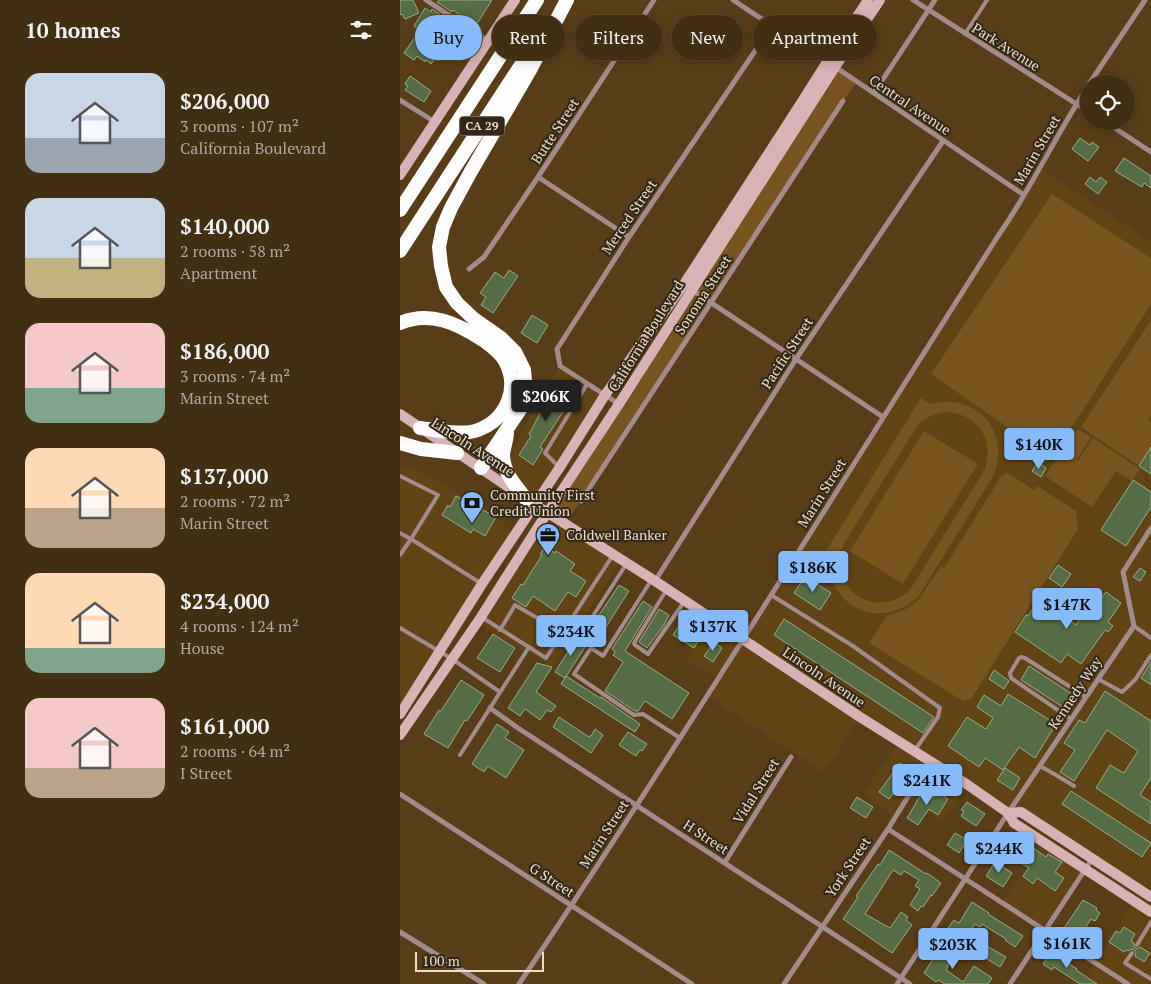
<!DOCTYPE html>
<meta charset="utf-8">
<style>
body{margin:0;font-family:"PT Serif",serif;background:#4c3a1f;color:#f1f3f6;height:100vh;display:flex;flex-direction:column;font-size:19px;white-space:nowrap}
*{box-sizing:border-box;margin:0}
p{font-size:16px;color:#aea89f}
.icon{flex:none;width:28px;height:28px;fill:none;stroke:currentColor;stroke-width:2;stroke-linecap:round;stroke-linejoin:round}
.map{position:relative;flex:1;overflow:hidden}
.drawer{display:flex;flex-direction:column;background:#422e11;width:400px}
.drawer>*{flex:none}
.hud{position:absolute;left:15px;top:15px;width:475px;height:45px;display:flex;gap:10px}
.buttons{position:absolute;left:680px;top:75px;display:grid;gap:10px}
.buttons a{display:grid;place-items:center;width:55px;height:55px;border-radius:50%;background:#422e11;box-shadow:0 2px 12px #0003,0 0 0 1px #5a4a31;font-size:25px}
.scale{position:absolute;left:15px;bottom:12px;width:129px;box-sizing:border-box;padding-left:5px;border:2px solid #eedec9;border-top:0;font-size:14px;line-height:18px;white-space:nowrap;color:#eedec9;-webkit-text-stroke:4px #332717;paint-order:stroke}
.price{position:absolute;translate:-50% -42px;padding:0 11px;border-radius:5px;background:#85bbfb;color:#111;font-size:16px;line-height:32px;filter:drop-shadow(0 1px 2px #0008)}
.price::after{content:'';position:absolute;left:50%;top:30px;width:15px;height:11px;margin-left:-8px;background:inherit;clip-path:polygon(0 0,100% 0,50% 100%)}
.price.on{background:#222;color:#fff}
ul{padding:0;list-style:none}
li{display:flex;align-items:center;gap:15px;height:125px;padding:0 25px}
li span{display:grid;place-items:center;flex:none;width:140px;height:100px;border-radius:15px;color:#555}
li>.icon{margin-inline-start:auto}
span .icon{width:60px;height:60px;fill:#fffc;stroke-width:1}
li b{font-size:21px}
h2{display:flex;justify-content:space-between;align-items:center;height:60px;padding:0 25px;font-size:21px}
.chip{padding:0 18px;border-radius:22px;background:#422e11;box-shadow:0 2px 12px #0003,0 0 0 1px #5a4a31;font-size:18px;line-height:45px}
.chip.on{background:#85bbfb;color:#111}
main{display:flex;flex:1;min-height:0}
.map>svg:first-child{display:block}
.built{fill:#624313}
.green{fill:#78541f;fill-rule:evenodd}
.building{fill:#566d46;stroke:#96af86}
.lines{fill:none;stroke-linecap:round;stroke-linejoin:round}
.path{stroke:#a69073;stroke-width:1;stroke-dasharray:4 4;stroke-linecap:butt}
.lane{stroke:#a38b8c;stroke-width:4}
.street{stroke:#a38b8c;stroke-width:5}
.secondary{stroke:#d8b2b5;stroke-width:10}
.highway{stroke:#fdfdfd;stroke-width:14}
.labels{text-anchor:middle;stroke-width:4;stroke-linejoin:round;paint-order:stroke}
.shield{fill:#332717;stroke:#b6a794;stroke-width:1}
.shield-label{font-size:12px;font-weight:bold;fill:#eedec9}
.street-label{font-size:14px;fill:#eedec9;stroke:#332717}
.poi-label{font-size:14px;fill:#eedec9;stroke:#332717;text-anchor:start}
</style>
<main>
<section class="drawer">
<h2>10 homes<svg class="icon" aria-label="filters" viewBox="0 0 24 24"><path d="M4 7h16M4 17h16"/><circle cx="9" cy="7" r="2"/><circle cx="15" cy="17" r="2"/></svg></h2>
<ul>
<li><span style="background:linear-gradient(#c9d6e8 65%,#9aa5b1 0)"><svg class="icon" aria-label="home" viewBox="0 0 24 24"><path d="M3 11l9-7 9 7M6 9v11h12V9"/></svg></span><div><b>$206,000</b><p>3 rooms · 107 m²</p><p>California Boulevard</p></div></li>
<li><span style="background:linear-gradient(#c9d6e8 60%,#c2b280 0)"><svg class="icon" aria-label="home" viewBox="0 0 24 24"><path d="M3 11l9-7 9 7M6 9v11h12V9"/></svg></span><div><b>$140,000</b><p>2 rooms · 58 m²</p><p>Apartment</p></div></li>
<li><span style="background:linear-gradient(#f6c9c9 65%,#7fa58c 0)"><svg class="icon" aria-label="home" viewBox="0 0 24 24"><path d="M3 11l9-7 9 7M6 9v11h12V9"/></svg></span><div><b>$186,000</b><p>3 rooms · 74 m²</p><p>Marin Street</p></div></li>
<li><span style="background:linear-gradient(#ffd9b3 60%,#b9a48a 0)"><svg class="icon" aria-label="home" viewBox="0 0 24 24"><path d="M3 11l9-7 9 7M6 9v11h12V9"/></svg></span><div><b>$137,000</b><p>2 rooms · 72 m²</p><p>Marin Street</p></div></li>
<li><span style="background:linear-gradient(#ffd9b3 75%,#7fa58c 0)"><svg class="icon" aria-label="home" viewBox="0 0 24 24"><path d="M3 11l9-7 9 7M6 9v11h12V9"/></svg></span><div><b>$234,000</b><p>4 rooms · 124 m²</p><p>House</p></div></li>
<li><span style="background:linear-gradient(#f6c9c9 70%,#b9a48a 0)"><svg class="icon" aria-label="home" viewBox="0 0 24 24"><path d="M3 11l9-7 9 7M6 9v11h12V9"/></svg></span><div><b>$161,000</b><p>2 rooms · 64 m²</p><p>I Street</p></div></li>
</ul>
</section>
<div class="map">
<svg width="751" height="984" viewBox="0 0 751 984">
<rect width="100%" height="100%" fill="#583d17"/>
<path class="built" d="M639,168L751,242V897L622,812L608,813L568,785L543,822L508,798L495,817L463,794L499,741L460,717L424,772L307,696L318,678L285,660L315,621L343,640Z
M160,366L205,395L135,504L105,467L124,427Z
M0,466L12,467L48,487L96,517L115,534L0,714Z
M148,512L222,560L152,667L77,623Z
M643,843L685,869L645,930L602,902Z
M733,901L751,912V984H682L716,931Z"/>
<path class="green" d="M435,67L457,82L443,101L181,501L165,523L148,512Z
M652,194L751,258V304L652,458L531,374Z
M751,320V415L748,420L751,422V447L739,466L681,427Z
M521,398L530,404C579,391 614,436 591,480L518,597C484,628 438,613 428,568L419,562ZM545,412C577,413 595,439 585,469L510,590C476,621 429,590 442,547L517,426C525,418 533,414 545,412Z
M678,429L691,437L676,461L677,462L693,438L740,469L732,481L716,471L692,507L645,476L661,452H662Z
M524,431L578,464L503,584L450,551Z
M608,473L634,490L637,486L676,511L678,529L571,699L563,701L469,643L487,616L502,611L511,606L519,599L541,566L544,568L602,475Z"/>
<path class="building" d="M0,0H13L19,13L5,19L2,14L0,15Z
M39,0H92L75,27L67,22L68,20L53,10L52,12L37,2Z
M25,8L31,12L32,9L47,19L46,22L60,31L62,29L70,34L57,54L44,45L31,64L26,60L25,62L17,56L14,60L4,53L20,30L14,26Z
M10,76L31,91L24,102L5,90L8,86L5,84Z
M680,138L690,145L692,142L699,147L688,161L672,149Z
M724,158L751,176V188L744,183L742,187L715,171Z
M690,177L696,182L700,177L707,182L698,194L685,184Z
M109,270L118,276L93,313L81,305L86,297L80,293L95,272L104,278Z
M132,315L148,325L137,343L121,333Z
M156,383L174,395L140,447L143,449L133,465L119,455L131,436L129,434L133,427L146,401L145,400Z
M751,447V474L739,466Z
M638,462L646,468L641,477L632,471Z
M733,480L751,492V507L726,546L701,530Z
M56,496L96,517L85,536L73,529L71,533L42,515L48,505L50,507Z
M145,547L155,553L156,551L175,564L170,571L186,581L176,597L168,592L155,611L133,596L126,607L112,598L121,584L123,585L142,555L140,554Z
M658,565L671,574L662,587L649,578Z
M740,568L746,572L740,581L733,577Z
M405,576L431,593L420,610L394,593Z
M219,585L229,591L206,627L202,622L197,618Z
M706,592L721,603L708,622L713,626L708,632L705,630L681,664L667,654L661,663L615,632L626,615L628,616L639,600L676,625L684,613L688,617Z
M243,601L252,607L225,651L289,693L272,719L245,701L238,711H235L205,691L223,662L213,655L215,652L212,649Z
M259,609L269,615L264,625L247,648L239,642Z
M384,619L534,717L523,733L374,635Z
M280,624L301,637L294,648L273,635Z
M93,634L115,648L100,672L77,658Z
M178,636L187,642V644L165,678L155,672Z
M314,642L322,648L313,662L304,656Z
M751,662V685L741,678Z
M137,663L152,667L136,692L156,706L151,712L147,710L140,720L125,709L120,716L108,708Z
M629,666L675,696L666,709L621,680Z
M594,670L609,681L604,689L589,679Z
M166,676L200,698L201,697L240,724L235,732L161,684Z
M61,680L84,695L67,721L65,720L48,748L24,734L39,710L41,711Z
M705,691L751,721V778L740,795L751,802V824L696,788L710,765L724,773L738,751L707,730L674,781L660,772L675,750L664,743L679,720L685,723Z
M608,694L656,724L635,758L619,747L603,770L585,758L579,767L548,746L567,717L586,729L593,718L577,707L584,695L601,706Z
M159,717L189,737V736H191L195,729L203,735L191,753L153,727Z
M97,724L109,732L105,738L124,750L106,778L88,766L84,772L72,764Z
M228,732L247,744L242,751L240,750L236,756L219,745Z
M500,763L510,770L489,799L479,792Z
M605,768L620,778L613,790L597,780Z
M523,791L534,797L537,792L548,799L538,815L529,809L518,825L507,818Z
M671,791L751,843L742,857L662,804Z
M457,797L473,807L466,818L450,808Z
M567,802L585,814L576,826L561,816L564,811L561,810Z
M611,832L646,857L648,854L662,862L655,872L664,878L655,891L637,878L633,884L623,876L629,868L606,853L603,857L597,853Z
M555,833L567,840L559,853L547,845Z
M489,850L526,874L527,873L541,883L532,896L531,895L523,907L521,906L518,911L510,905L520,889L515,886L519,880L504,871L501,875L493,870L465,914L490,928L501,912L508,917L506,920L512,925L492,953L443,919L458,897L456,896L478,864L480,865Z
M595,862L612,873L603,887L586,876Z
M683,900L697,908L696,910L700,913L695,921L691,919L679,937L664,928Z
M572,902L589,913L588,914L623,936L615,947L605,940L606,939L582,924L580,927L575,924L562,943L548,935L552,931L548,928L554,920L559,923Z
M724,927L735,934L731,941L734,943V947L737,949L740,947L750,953L744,962L735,956L736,952L734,950L731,949L728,951L726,950L724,952L709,942L716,931L720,933Z
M541,945L556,954L547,966L548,967L546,970L563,982L574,966L592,978L588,984H545L538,980L536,982L524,973L537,953L536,952Z
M585,945L606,957L600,967L579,954Z
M651,952L677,969L676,970L697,984H680L654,967L652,970L643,964Z"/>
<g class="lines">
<path class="path" d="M68,443L79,451"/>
<path class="lane" d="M565,34L587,0
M158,466L145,453L187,384
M0,476L38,495L11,539L82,584
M0,533L11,539L0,555
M252,579L203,656L191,648L174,674L234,715L243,714L280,738
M267,589L234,643L235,645L248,654L284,602
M371,595L453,646L540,708L538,717L515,750
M83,618L146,658L213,555
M734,626L751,638
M0,628L52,659L100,692
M100,630L115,605L163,633
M191,648V638L200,625L191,619L227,563
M698,679L722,692L735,680L751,655
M671,719L611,678L610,673L619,658L621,657L625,658L686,697
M60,755L129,647
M640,766L656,775L674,786
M737,945L751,922
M732,953L725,963L751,979"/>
<path class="street" d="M26,0L88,41
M333,0L427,62
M513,0L689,112
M434,66L624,195
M689,84L745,0
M474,93L535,0
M0,100L35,122
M704,121L751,152
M138,177L229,237
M69,269L84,257L138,177L254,0
M292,290L483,417
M219,404L160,366L157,349L229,237L372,26
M181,501L443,101
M255,581L396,359L543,141
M90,708L118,728L510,984
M0,794L292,984
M488,829L728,984
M325,862L391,757
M0,932L84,984
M119,984C284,738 439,486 598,236C607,223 616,209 624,195C646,159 665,120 689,85
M384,984L488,829L530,761
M497,984L608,813L734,626L723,572L751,528
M610,984L692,859"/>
<path class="secondary" d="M0,175L115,0
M0,414L126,499L252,579L460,717L568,785L608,813L614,823L751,912
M0,714L82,584L160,467L205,395L284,284L403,100L427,62L468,0
M0,735L81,617L138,527L219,404L435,67L480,0
M608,813L621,812L751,897"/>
<path class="highway" d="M0,210L137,0
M0,251L136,42
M0,323C30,310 58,324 83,340C91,346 100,352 105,361C120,388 106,420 78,430C62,436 37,430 20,428
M107,432C107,440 103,449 103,456C104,474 116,486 126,499
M0,443L21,449L57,453
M81,468L123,405L126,391L124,370L115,352L101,338L74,319L57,303L46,287L41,266L39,247L43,227L51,208L70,173L130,70L167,0"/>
</g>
<defs>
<g id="bank-pin" transform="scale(1.25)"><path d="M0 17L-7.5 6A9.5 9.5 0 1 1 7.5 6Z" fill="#85bbfb" stroke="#332717"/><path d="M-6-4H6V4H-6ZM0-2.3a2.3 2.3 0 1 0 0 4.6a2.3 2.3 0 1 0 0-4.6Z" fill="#111"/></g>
<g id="office-pin" transform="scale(1.25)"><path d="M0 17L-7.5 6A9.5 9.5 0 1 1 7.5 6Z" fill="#85bbfb" stroke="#332717"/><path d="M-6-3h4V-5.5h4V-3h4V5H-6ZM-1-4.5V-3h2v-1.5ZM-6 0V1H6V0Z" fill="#111"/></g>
</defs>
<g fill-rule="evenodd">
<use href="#bank-pin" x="72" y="503"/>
<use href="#office-pin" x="148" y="535"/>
</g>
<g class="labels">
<rect class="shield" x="59.5" y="116.5" width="45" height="19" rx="4"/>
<g class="shield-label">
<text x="82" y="130">CA 29</text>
</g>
<g class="street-label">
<text transform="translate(606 47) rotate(32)" y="5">Park Avenue</text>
<text transform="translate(510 105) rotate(34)" y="5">Central Avenue</text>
<text transform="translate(155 131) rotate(-57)" y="5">Butte Street</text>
<text transform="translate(637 150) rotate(-60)" y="5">Marin Street</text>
<text transform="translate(229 217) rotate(-56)" y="5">Merced Street</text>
<text transform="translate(303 295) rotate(-57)" y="5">Sonoma Street</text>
<text transform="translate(246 336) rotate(-58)" y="5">California Boulevard</text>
<text transform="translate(387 353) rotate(-57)" y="5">Pacific Street</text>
<text transform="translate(73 447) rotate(33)" y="5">Lincoln Avenue</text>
<text transform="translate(422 493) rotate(-58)" y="5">Marin Street</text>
<text transform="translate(424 677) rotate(34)" y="5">Lincoln Avenue</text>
<text transform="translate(675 693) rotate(-56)" y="5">Kennedy Way</text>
<text transform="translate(356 791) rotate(-58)" y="5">Vidal Street</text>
<text transform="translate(204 834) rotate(-57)" y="5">Marin Street</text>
<text transform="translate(306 837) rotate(33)" y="5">H Street</text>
<text transform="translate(448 867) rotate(-56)" y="5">York Street</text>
<text transform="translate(152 880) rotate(33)" y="5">G Street</text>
</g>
<g class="poi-label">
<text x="90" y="500">Community First<tspan x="90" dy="16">Credit Union</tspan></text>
<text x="166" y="540">Coldwell Banker</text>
</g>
</g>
</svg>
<div class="buttons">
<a><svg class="icon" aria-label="locate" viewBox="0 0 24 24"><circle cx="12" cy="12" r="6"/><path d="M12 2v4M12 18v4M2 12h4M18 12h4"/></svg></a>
</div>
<div class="scale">100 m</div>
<b class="price on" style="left:146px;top:422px">$206K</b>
<b class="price" style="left:639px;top:470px">$140K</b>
<b class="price" style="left:413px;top:593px">$186K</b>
<b class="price" style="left:667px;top:630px">$147K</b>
<b class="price" style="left:313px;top:652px">$137K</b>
<b class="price" style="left:171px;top:657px">$234K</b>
<b class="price" style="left:527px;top:806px">$241K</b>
<b class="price" style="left:599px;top:874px">$244K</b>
<b class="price" style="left:667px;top:969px">$161K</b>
<b class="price" style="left:553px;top:970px">$203K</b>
<div class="hud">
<a class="chip on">Buy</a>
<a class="chip">Rent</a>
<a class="chip">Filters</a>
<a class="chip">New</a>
<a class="chip">Apartment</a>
</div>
</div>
</main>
